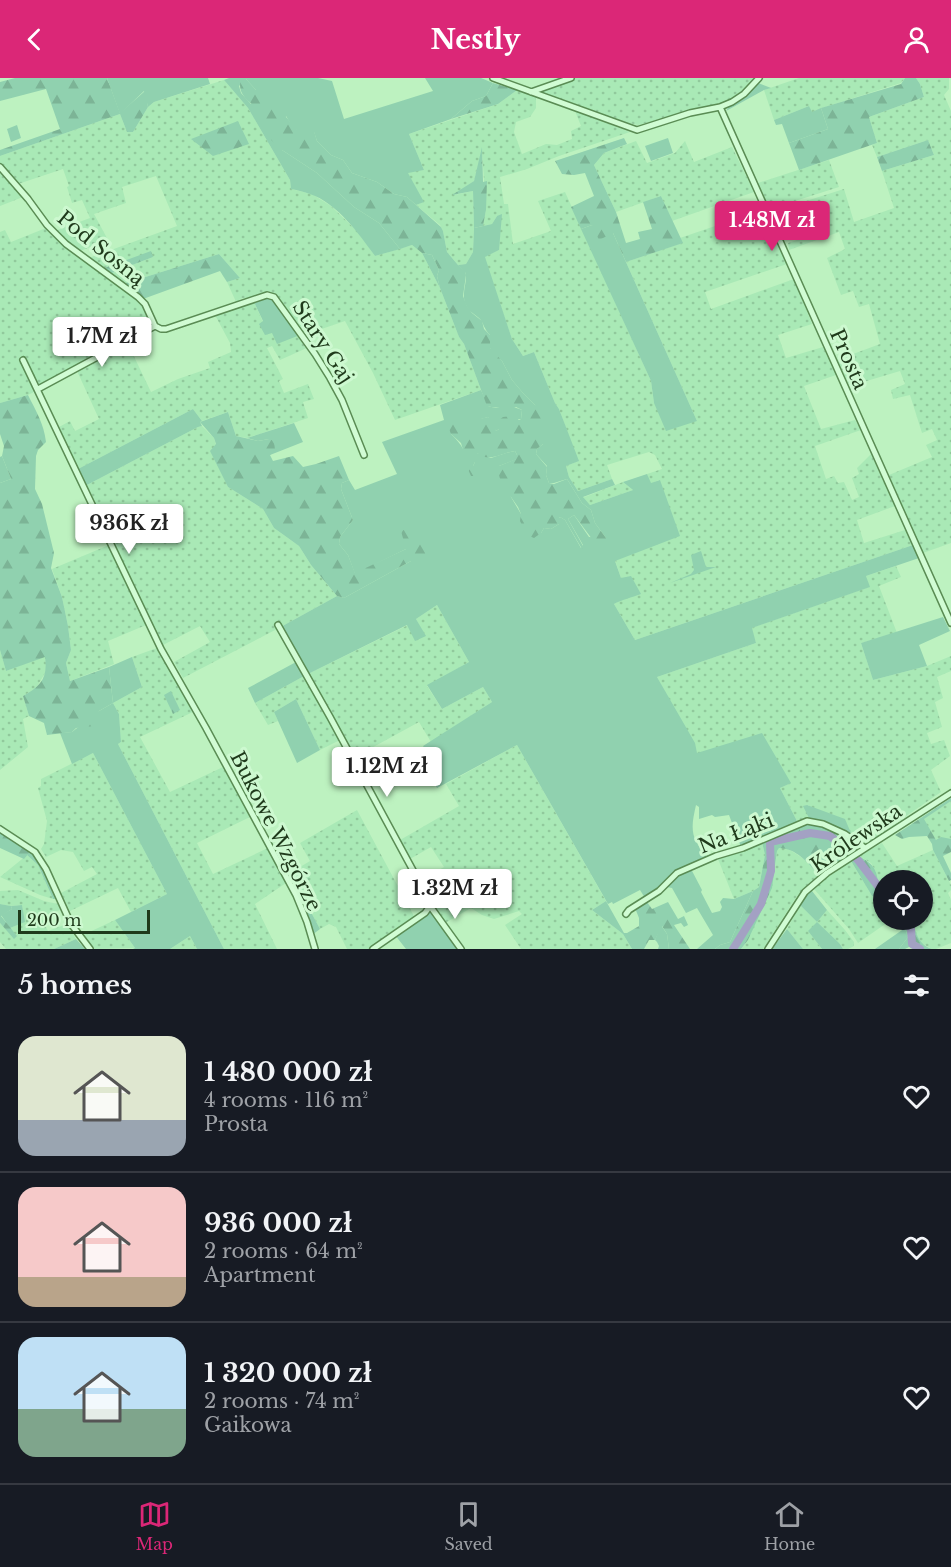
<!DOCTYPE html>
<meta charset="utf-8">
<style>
body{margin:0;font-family:"Libre Baskerville",serif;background:#20242c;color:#f1f3f6;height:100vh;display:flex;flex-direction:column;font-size:22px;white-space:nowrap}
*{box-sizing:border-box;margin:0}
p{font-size:20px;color:#9ea1a6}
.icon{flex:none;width:33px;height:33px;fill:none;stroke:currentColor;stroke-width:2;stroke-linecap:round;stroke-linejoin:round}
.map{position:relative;height:871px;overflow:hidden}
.side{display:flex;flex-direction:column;background:#171b24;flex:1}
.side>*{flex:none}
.controls{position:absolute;left:873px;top:792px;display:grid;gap:12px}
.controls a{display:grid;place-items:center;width:60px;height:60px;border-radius:50%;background:#171b24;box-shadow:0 2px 4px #0004;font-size:30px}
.scale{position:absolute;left:18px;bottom:15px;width:132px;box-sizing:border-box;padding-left:6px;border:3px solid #1f3a1b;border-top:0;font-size:16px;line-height:21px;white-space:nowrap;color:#1f3a1b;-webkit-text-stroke:4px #cdf9d0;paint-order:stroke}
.price{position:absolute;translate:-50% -51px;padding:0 14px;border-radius:6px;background:#fff;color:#222;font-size:20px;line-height:39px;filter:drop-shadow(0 2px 3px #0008)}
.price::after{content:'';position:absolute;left:50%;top:36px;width:18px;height:14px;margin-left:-9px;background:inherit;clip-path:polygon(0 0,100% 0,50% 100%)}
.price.selected{background:#db2777;color:#fff}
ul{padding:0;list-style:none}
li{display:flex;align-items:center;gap:18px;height:150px;padding:0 18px}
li+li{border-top:2px solid #363941}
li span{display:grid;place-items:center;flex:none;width:168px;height:120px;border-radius:18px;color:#555}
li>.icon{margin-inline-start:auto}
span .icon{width:72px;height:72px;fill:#fffc;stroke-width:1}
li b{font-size:26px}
h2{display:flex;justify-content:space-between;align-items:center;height:72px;padding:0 18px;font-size:26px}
header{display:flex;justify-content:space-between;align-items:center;height:78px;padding:0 18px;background:#db2777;color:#fff;font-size:27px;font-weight:700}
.tab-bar{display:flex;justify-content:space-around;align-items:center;height:84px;border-top:2px solid #363941;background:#171b24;font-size:16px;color:#9ea1a6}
.tab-bar a{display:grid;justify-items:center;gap:3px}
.tab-bar .selected{color:#db2777}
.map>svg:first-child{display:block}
.farmland{fill:url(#farmland-dots)}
.green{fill:#90d1af;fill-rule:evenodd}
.forest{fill:url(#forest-firs)}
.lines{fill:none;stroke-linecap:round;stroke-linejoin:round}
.river{stroke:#a3a1c3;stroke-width:8}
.minor-casing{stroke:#5a8c54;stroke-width:8}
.minor{stroke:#d1fcd4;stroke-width:5}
.labels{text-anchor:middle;stroke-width:6;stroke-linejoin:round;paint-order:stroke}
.street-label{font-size:20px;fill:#1f3a1b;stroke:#cdf9d0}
</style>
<header><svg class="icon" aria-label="back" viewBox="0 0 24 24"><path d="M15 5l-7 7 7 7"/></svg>Nestly<svg class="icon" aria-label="person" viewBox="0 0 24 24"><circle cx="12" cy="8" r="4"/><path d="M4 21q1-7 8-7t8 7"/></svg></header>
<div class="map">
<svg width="951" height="871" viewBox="0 0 951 871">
<defs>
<pattern id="farmland-dots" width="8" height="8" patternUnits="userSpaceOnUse" patternTransform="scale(1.5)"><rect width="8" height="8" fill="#a9e9b6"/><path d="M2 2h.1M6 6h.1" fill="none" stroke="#91c99c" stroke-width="1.8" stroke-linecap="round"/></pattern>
<pattern id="forest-firs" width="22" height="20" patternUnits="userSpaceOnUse" patternTransform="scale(1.5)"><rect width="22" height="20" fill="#90d1af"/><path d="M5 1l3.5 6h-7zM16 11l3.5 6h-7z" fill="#7cb496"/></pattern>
</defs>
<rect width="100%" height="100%" fill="#bdf2c0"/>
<path class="farmland" d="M576,0H756L742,15L732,22L638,47L618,43L540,15L543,12Z
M799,0H905L901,5L822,30L811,35L809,28L774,42L764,12Z
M916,0H949V11L944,17L951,33V465L923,475L889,397L932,379L926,367L937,362L932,351L922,355L910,317L893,321L891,312L905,306L900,293L850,308L837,282L880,266L869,226L859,229L853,213L841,217L827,180L845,171L839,154L789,172L788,165L818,155L806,123L844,111L854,144L894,130L882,93L934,77L928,62L877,79L872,67L877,65L869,39L924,19L920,6Z
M224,2L248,30L290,102L291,111L312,116L331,128L357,153L375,178L412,167L422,175L440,210L459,259L464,266L481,312L395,342L373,295L345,243L307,256L275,217L270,214L246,223L245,220L240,221L239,225L237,226L227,204L240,200L219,176L123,206L109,196L153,179L102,191L89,180L177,148L156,98L122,109L126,125L94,136L108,162L80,173L55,153L90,140L82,122L72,125L67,109L69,108L63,91L18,106L0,85V78L120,36L127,54H133L148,29L154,24Z
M517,12L536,19V30L530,39L516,44L514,54L522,76L546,66L557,67L572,61L571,53L581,48L575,33L630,54L559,78L527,91L500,99L504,126H508L513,166L551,153L538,123L565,114L651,303L654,325L697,343L626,184L682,165L680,160L762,132L787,186L705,214L711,231L794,201L812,246L778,257L786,280L823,269L836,297L804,308L821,351L855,342L861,352L815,368L826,401L834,398L838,405L844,404L852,422L859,419L852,400L859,396L857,390L871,376L895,428L857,442L864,465L905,452L913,467L635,562L614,526L623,520L621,500L615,482L659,402L650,406L647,396L662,391L655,377L649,374L607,387L612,401L578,413L569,399L566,388L578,383L559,331L555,325L534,274L523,278L512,261L484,179L499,172L497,138L492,146L483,148L486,132L482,73L474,103L454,117L473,113L474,150L473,174L466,186L458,187L447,174L443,153L440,147L416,127L423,124L407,94L424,92L409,56L498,26Z
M636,63L647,85L675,75L685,63L694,84L732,69L754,114L672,143L661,118L616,134L594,87L604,75Z
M829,82L839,109L770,131L758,105Z
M0,94L23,119L0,128Z
M46,150L51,157L137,219L145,227L149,237L151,245L138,254L39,307L24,280L20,281L36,313L28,317L0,325V154L5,152L11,164Z
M254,224L263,244L272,255L300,257L309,269L280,282L272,268L267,270L283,301L279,303L284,315L308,306L314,321L303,324L308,340L247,360L236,358L228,334L202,343L193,331L78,391L59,349L70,343L75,353L99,341L77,293L128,266L151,314L178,301L210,290L208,284L231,274L230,265L215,237Z
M202,348L214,360L228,409L263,431L274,450L299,468L311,487L337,518L277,551L183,600L174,584L210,564L200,548L163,567L85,408L198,349Z
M623,404L633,412L590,427L582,420Z
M109,467L146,547L108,563L114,586L70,603L66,585L71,572L68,548L62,519L52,491Z
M896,488L901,499L879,508L897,555L861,565L873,602L927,588L951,578V593L937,599L943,620L935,624L942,649L927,655L931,666L944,662L950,678L931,692L941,714L867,765L864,759L861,761L864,767L808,727L810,742L798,745L780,710L790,705L697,676L657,599L756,565L751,550L869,509L866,498Z
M437,527L469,584L427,608L442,631L483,609L492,624L431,664L419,644L355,679L330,637L340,662L320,672L296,621L274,634L278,643L268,647L255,625L306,597L408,547L425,558L416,541Z
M157,570L195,633L140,659L170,714L223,689L252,738L197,765L213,796L268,770L286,805L255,826L277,871H224L118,666L121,664L119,636L113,625L142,609L132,579Z
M0,572L6,593L45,578L47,592L36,610L23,618L29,638L23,641L28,669L0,692Z
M517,667L606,823L592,832L623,856L632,871H521L505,847L522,836L519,833L494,841L482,837L471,830L445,845L432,827L431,820L422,803L444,789L431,769L410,781L400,762L459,728L446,706Z
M93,675L167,816L131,834L118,810L70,833L61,815L97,796L92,789L84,793L73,774L61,772L46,779L41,771L44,766L47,743L38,710L41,708V701Z
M951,723V761L936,762L923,741Z
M357,732L415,840L370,871H347L336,849L329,846L320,851L290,795L310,783L300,765Z
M762,764L765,777L759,809L753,813L734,821L718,781L745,771Z
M882,765L897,788L933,772L951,807V812L948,815L951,822V865L936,871H932L921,865L916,856L915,851L911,842H922V802H884L883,812L877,805L876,794L871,785L859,778Z
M779,769L787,770L804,781L819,797L797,818L763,871H741L748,862L774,797L777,773Z
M27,777L38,787L53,821L40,817L0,799Z
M851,783L872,818L880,821L883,825L884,842H891L858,865L849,851L814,811L815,808Z
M18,812L44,823L58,826L60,832L41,839L48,853L67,846L76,861L54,871H6L0,864V845L14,860L16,858L10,850L24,844L22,827L10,828L0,826V813Z
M800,827L817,844L827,832L845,852L854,864V868L848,871H843L840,866L808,853L822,871H803L787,851Z
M115,842L135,870L95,871L83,857Z
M190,858L197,871H170Z"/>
<path class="green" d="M107,0H208L210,6L154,24L148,29L144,13L120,36Z
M229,0H318L332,3L344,41L433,13L425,0H481L493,5L486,18L472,23L451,41L409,56L424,92L408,95L424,124L416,127L407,119L394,116L377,104L352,95L343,82L331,77L317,63L314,54C295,53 296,55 286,38L282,72L317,95L354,129L379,145L400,171L375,178C359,156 337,125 310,116C304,114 298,112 291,111L290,102L248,30L224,2ZM246,1L256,12L251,26L241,15L239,8Z
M758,5L771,10L764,12L726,33L730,27Z
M809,28L812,34L821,30L828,51L789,65L782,46L776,47L774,42Z
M17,47L21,60L11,64L7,51Z
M668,60L673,75L651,83L645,68Z
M502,136L499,172L485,179L512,261L523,278L534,274L555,325L559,331L579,383L566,388L569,399L578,413L612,401L615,407L583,419L590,427L633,412L623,404L647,396L651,405L660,402L680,458L615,483L621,500L631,498L641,516C631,520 623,521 614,526L635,562L913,467L919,480L866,498L870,509L752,550L756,565L657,599L695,665L697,675L762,655L791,705L780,710L798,745L741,769L729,737L715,739L712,737L699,741V729L696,727C690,753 691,760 708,780L675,794L658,812L645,820L640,812L613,826L612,824L608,826L517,667L437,710L425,689L433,684L423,668L492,624L483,609L442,631L427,607L469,584L437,527L416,541L426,558L415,563L407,547L306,597L255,625L248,610L296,584L277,551L337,518L344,520L411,483L406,471L355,496L348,477L339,466L340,459L353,442L341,411L342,405L349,402L355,412L397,396L382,364L444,342L440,327L481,312L488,328C499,332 511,326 522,332L521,341L499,342V351L496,353L488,339L481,341L451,356C462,366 465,375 473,388L475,384L474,375H477L491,380L506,375L515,373L517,377V381L499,388L511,419L521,436L541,455L544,450L551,451L559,446V440L560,439L565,442L581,470L583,467L568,441L574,437L589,459L606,460L595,445L591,432L582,425L567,401L554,405H549L546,397L547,388L536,376L537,371L543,366L535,327L523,315L512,302L502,283L492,274L490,270V257C484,251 484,246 480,241C475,236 469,234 466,227C460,215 469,202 465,194C464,192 459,189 458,187L466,186L473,174L474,150L492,146L497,138Z
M592,147L613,155L697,343L666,353L654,325L651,303L581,151Z
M422,175L432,177L439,192L437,198L440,210Z
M268,219L274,220L300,257L277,266L272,255L265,257L259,246L263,243L254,224Z
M193,331L202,343L200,344L202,348L198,349L85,408L78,391Z
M294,345L303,364L270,377L269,361L258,363L247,360Z
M2,378L11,401L0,405V379Z
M701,473L706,489H716L670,505L691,496L694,492L691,477Z
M943,539L950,553L919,567L927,588L873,602L861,565Z
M132,579L142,609L113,625L119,636L121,664L118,666L224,871H197L190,858L170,871H133L135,870L115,842L167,816L93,675L72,686L60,655L72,654L99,633L113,625L109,589Z
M296,621L320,672L297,685L274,634Z
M807,727L845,741L853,760C841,753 825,740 810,742L803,728Z
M30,774L39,784L57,821H53L38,787L27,777Z
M691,791L702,812L701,814L712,835L720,833L722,829L720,824L723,820L734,821L753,813L730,864L720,867L715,871H697L713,857L697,830L686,835L672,810L667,809L678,796Z
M290,795L320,851L312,857L288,796Z
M810,813H812L827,832L817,844L840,866L843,871H822L808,853L817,844L800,827Z
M22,827L25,844L10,850L1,837L12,831L11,828Z
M430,832L460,871H406L395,857Z
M661,847L667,856L669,871H658L659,868L657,864L655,862Z
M905,850L908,859L899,871H875Z
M787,851L803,871H772Z
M76,861L85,871H54Z"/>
<path class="forest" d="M15,0H107L120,35L145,13L149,17L147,24L148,29L133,54H127L120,36L0,78V72L60,51L46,11L0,23V4Z
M242,0L246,1L256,12L264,15L266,18L262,22L263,28L259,30C248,25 235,13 242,0Z
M905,0H916L920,6L924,19L869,39L877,65L799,92L789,65L828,51L821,30L901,6Z
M493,5L517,12L498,26L451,41L472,23L486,18Z
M270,30C276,33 283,36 287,40C298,53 294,54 311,50L314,53L317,63L331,77L343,82L352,95L377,104L394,116L407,119L441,149L443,153L447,174L458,187L465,193L466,197L463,218L467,228L472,235L482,243L484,251L490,257V270L502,283L512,302L523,315L535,327L546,340L545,362L543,366L537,371L536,376L547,389L546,397L549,405L554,406L567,401L582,425L591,432L595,445L606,460L605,464L598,469L574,437L568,441L583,468L582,471L565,442L560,439L559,440V446L551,451L544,450L541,455L534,460L527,457L520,443L521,436L518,429L511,419L500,412L502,406C500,400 497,394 499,388L516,381L517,377L515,373C500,375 490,385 477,375H475V384L473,388L475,397L474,398H471L463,380L464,375L461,365L451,356L446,343C460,340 474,343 488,339L494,345L496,353L499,351V342L503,339L514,338L519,342L521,341L522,332L516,329C506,334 505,331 496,329C493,329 490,329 487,328L464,266L459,259L440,210L437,198L439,192L432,177L422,175L412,167L400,171L379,145L354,129L317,95L282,72L268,59L258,39Z
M238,43L249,66L213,78L191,61Z
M624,60L627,66L604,75L594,87L616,134L626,165L640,161L638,154L652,151L643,124L661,118L683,165L626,184L613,155L599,162L592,147L581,151L571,129L594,118L585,95L574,97L562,96L555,83Z
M928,62L934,77L882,93L877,79Z
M482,69L483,104L487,103L486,132L483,148L474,150L473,113L452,117L474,103Z
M151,173L153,179L109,196L102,191Z
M219,176L240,200L227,204L220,193L143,221L123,206Z
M28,317C36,333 44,346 46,364L38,372L36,378L35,411L42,426L54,475L51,490L62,519L68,548L71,572L66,585L70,603L109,589L113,625L99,633L94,648L76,650L72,654L47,657L44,645L29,638L23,618C41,608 48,600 45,579L6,593L0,572V405L11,401L2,378L4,368L0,356V325Z
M228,334L236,358L258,363L269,361L274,363L275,372L270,377L273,383L293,378L303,389L316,386L339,378L349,402L342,405L341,411L353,442L340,459L339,466L348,477L355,495L406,471L401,453L420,446L426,474L422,487L415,490L411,483L344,520L337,518L311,487L299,468L274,450L263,431L228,409L210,373L216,366L214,360L200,344Z
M171,613L180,632L173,636L164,617Z
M951,720V723L924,741L936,762L941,759L951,761V774L943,778L951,795V802L949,803L933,772L932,766L927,758L909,759L902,761L895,757Z
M812,744L832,752L860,769L819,797C808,785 796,770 779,770L777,773L772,810L748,862L741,871H715L720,867L730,864L753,813L759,809L765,777L762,764Z
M0,754L30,774L24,781L0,770Z
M859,778C865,782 872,785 875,792C879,801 876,804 883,812V825L880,821L872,818L851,783Z
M606,823L624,855H627L639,848V840L635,830L647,824L652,831L668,824L678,841L684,838L688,847L684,849L681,845L674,847L690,871H669L667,856L662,848L655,862H649L644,871H632L623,856L592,832Z
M0,826L11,828L12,831L1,838L17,858L14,861L0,845Z
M898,842H911C917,854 917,866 932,871H914L911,868L905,871H899L908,859L905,850Z"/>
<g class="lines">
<path class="river" d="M903,842L911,851L912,866L920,871
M733,871L761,826L771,793L770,764L810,755L830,758L858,782L884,816"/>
<g class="minor-casing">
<path id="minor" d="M493,0L637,52L690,35L720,29L732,24L744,16L759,0
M531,14L571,0
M720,29L951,545
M0,89L28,121L47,147L66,166L138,219L145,226L155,248
M155,248L161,251H166L267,217L274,219L315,276L330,300L342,322L364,377
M23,282L161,571L206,650L296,817L307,844L315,871
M38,311L155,248
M278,547L330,639L429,822L430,828L425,835L373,871
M0,751L35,774L46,791L71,846L90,871
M430,828L461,871
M626,836L629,832L659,813L677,795L716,778L743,770L807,743L823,746L845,756L865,770
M768,871L805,814L827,795L951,715"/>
</g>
<use href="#minor" class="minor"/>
</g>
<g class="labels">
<g class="street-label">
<text transform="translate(101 170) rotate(39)" y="7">Pod Sosną</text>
<text transform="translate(323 264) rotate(57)" y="7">Stary Gaj</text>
<text transform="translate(849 281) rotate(66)" y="7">Prosta</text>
<text transform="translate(276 753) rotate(63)" y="7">Bukowe Wzgórze</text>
<text transform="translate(736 755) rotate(-21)" y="7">Na Łąki</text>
<text transform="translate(856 760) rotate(-34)" y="7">Królewska</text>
</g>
</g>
</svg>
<div class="controls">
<a><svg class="icon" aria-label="locate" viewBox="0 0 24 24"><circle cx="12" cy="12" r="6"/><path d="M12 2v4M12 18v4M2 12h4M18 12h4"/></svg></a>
</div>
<div class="scale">200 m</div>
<b class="price selected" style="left:772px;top:174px">1.48M zł</b>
<b class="price" style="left:102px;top:290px">1.7M zł</b>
<b class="price" style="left:129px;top:477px">936K zł</b>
<b class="price" style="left:387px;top:720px">1.12M zł</b>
<b class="price" style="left:455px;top:842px">1.32M zł</b>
</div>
<section class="side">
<h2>5 homes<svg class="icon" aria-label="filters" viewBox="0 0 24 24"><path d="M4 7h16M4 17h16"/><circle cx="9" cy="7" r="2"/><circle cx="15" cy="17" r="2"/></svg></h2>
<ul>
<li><span style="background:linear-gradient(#dfe7d0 70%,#9aa5b1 0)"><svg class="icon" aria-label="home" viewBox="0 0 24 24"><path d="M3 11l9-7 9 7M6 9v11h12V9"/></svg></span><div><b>1 480 000 zł</b><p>4 rooms · 116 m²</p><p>Prosta</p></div><svg class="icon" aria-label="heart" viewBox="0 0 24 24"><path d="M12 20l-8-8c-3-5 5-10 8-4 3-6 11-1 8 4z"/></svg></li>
<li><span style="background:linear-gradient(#f6c9c9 75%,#b9a48a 0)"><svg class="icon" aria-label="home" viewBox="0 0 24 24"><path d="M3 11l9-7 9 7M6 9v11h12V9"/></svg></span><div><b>936 000 zł</b><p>2 rooms · 64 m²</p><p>Apartment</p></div><svg class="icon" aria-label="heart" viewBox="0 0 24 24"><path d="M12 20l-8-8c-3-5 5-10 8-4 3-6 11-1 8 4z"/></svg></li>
<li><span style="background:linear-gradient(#bfe0f5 60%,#7fa58c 0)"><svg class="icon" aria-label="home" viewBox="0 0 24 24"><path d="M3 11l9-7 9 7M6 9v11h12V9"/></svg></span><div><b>1 320 000 zł</b><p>2 rooms · 74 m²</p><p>Gaikowa</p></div><svg class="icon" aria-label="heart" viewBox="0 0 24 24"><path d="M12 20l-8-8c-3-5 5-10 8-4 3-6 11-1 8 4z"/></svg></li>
</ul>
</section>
<nav class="tab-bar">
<a class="selected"><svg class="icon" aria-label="map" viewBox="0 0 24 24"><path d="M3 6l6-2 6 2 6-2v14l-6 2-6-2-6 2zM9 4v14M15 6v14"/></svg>Map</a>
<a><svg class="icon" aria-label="saved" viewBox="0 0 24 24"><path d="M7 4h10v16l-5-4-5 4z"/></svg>Saved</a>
<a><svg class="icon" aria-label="home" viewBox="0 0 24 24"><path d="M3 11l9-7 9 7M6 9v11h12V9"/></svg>Home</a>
</nav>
